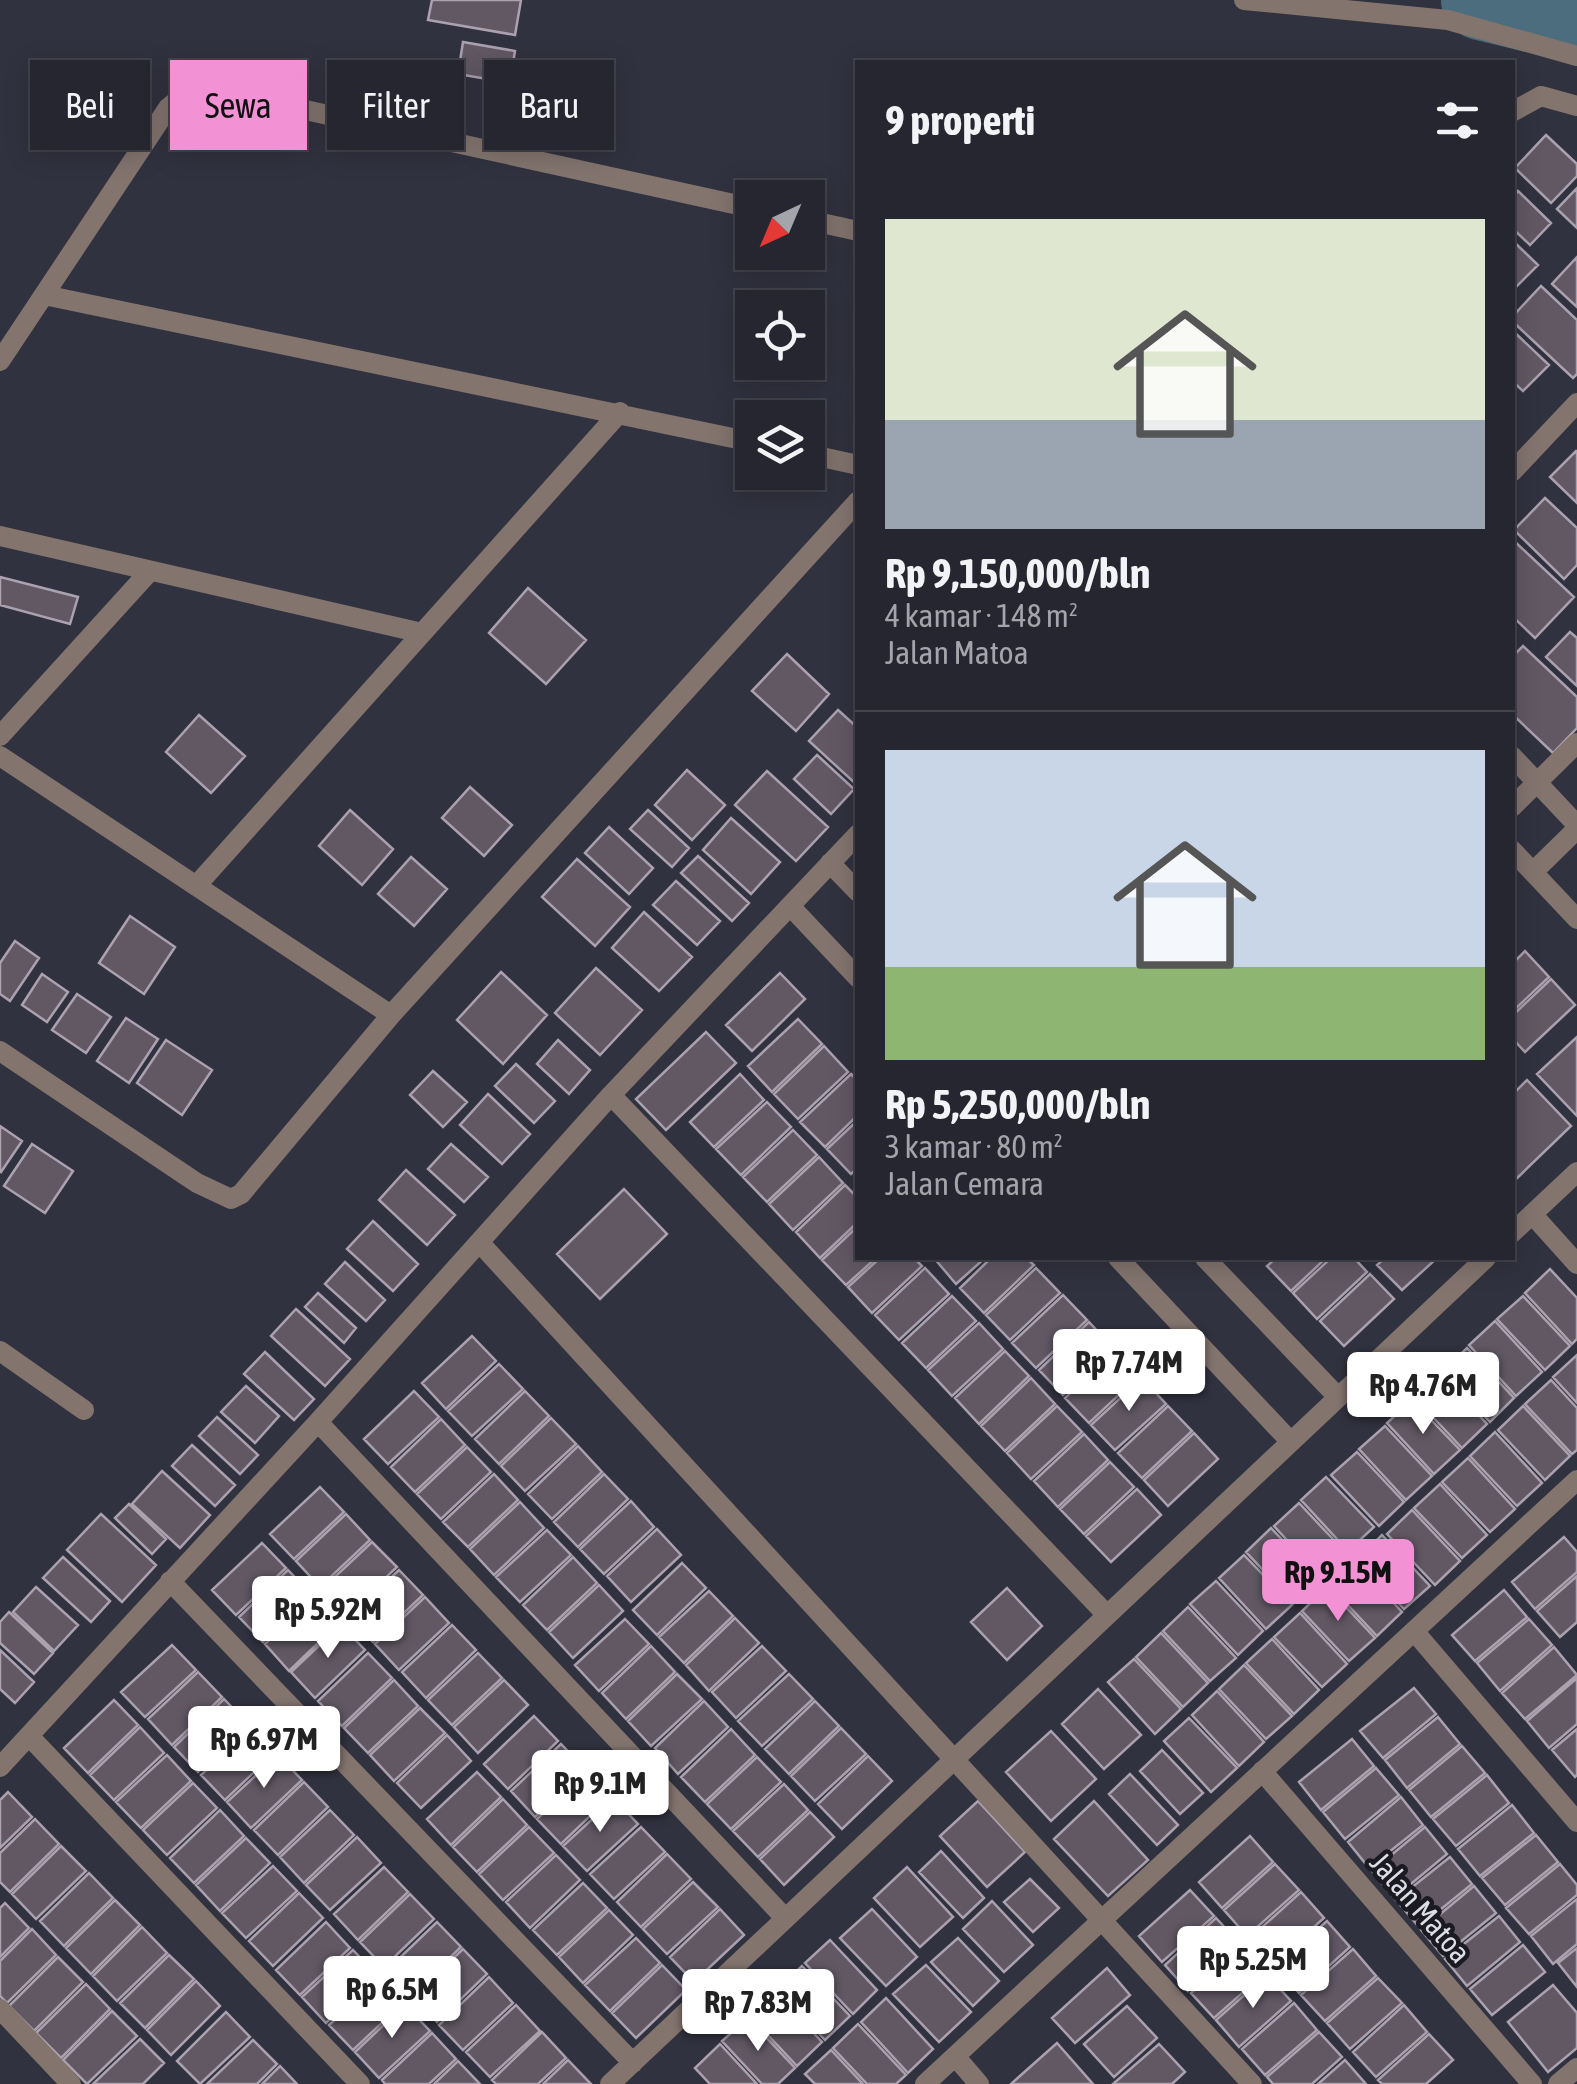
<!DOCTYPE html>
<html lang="id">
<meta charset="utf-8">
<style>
body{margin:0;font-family:"Asap Condensed",sans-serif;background:#31323b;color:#f1f3f6;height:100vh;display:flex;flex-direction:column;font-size:38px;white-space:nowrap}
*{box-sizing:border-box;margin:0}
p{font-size:32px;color:#a3a5aa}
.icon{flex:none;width:55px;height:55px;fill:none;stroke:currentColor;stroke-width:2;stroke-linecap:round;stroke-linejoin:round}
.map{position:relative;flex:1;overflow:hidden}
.details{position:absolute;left:855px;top:60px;width:660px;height:1200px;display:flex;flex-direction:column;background:#25262f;border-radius:0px;box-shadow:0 5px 25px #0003,0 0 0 2px #42434b}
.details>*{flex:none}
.hud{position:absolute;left:30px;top:60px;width:675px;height:90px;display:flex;gap:20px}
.needle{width:65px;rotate:224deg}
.controls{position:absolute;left:735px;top:180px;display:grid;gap:20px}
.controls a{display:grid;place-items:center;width:90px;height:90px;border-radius:0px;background:#25262f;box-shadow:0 5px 25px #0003,0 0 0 2px #42434b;font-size:50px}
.price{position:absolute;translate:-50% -85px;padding:0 22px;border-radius:10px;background:#fff;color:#222;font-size:32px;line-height:65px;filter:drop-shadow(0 2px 5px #0008)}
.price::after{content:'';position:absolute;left:50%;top:60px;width:30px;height:22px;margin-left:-15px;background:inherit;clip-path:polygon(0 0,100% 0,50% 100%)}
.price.on{background:#f391d5;color:#111}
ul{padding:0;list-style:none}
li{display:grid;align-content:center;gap:20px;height:530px;padding:0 30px}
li+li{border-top:2px solid #42434b}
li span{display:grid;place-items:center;height:310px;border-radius:0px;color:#555}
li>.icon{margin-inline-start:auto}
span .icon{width:180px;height:180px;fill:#fffc;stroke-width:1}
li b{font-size:42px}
h2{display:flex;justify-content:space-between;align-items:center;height:120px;padding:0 30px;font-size:42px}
.tag{padding:0 35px;border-radius:0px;background:#25262f;box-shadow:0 5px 25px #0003,0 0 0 2px #42434b;font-size:35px;line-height:90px}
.tag.on{background:#f391d5;color:#111}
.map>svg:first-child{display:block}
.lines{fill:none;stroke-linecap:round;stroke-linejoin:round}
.river{stroke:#4c6d7e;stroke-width:80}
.building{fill:#615864;stroke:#aba1af;stroke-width:2.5}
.street{stroke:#83746e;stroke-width:20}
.labels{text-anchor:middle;stroke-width:9;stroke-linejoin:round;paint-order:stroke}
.street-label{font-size:30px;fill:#dcdde6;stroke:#1a1a20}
</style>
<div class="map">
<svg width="1577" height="2084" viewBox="0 0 1577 2084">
<rect width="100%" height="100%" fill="#31323f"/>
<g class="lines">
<path class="river" d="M1481,0L1577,23"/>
</g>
<path class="building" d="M432,0H521L515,35L428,20Z
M463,42L515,51L510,83L458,74Z
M1546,135L1577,164V176L1551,203L1515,168Z
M1577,188V228L1557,209Z
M1518,191L1551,223L1530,245L1512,228V198Z
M1512,240L1538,265L1512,291Z
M1577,257V307L1552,284Z
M1541,286L1577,320V374L1573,378L1512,321V317Z
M1512,330L1549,365L1523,391L1512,381Z
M1576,451L1577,452V503L1550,477Z
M1545,498L1577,528V565L1564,579L1514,530Z
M1512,539L1574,597L1535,638L1512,616Z
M0,577L78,597L70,624L0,605Z
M528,588L586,640L546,684L489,633Z
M1570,632L1577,638V686L1546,657Z
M1523,646L1577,697V728L1553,753L1512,714V657Z
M787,654L829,694L796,731L752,691Z
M838,710L858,728V786L809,741Z
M199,715L245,756L211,793L166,752Z
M817,755L854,789L831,814L794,779Z
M687,770L725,805L692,840L655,805Z
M767,771L828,827L796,861L735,805Z
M470,787L512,825L484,856L442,818Z
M350,810L393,849L362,885L319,846Z
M648,810L689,848L672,867L630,829Z
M731,818L780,862L751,894L703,850Z
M609,827L653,868L629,894L585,853Z
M698,856L749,903L732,921L681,873Z
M411,857L447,889L414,926L378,894Z
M577,859L630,907L595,946L542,897Z
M676,881L720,921L697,945L653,905Z
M644,912L692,957L659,991L612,948Z
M130,916L175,947L144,994L99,963Z
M15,941L39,958L10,1001L0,994V963Z
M1525,951L1549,977L1512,1012V964Z
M596,968L642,1010L600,1055L555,1013Z
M501,972L547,1015L503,1064L457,1020Z
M780,973L805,999L752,1051L726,1025Z
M42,974L68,992L47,1022L22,1005Z
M1551,979L1575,1005L1525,1052L1512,1038V1016Z
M77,994L111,1017L86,1053L52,1030Z
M126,1018L158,1039L129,1083L97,1061Z
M798,1019L822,1044L772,1092L748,1066Z
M706,1032L736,1063L666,1130L636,1099Z
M1577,1037V1116L1537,1074Z
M166,1040L212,1070L182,1115L137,1083Z
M558,1040L590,1070L569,1094L537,1064Z
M824,1046L848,1072L798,1119L774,1094Z
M516,1064L555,1101L534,1123L495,1086Z
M433,1071L467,1102L443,1127L410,1095Z
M740,1074L764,1100L714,1147L690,1122Z
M851,1074L858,1081V1115L825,1147L800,1122Z
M1527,1080L1571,1126L1514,1181L1512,1095Z
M488,1094L530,1134L502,1164L460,1125Z
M767,1102L791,1127L741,1175L716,1149Z
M858,1120V1168L851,1174L827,1149Z
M0,1126L22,1141L1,1172L0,1171Z
M793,1130L817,1155L767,1202L743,1177Z
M32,1144L73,1171L45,1213L4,1186Z
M451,1144L488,1177L464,1202L428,1169Z
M819,1157L843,1183L793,1230L769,1204Z
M406,1170L455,1215L427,1245L379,1200Z
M845,1185L858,1198V1222L820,1258L796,1232Z
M624,1189L667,1234L600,1299L557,1254Z
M373,1221L418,1264L393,1291L347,1249Z
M858,1226V1258H876L846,1285L822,1260Z
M880,1258H914L922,1266L872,1313L848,1287Z
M934,1258H985L956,1284Z
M991,1258H1026L1034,1265L984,1313L960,1288Z
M1276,1258H1326L1291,1291L1267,1266Z
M1331,1258H1354L1367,1272L1317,1319L1293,1293Z
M1385,1258H1437L1402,1290L1377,1265Z
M345,1262L385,1300L366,1321L325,1284Z
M925,1268L949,1294L899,1340L875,1315Z
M1036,1268L1060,1293L1010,1340L986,1315Z
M1550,1269L1577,1298V1339L1572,1344L1525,1293Z
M1370,1274L1394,1299L1344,1346L1320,1321Z
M318,1293L356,1328L344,1343L305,1307Z
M1063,1295L1087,1320L1036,1368L1012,1343Z
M952,1296L976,1321L926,1368L902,1343Z
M1523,1296L1570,1346L1545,1370L1497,1319Z
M296,1309L350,1359L325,1386L271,1336Z
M1495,1321L1542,1372L1516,1396L1469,1345Z
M1089,1322L1113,1348L1063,1395L1039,1370Z
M979,1323L1003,1349L952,1396L928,1370Z
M472,1336L496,1361L446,1409L422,1383Z
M1467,1348L1514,1398L1490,1422L1442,1372Z
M1115,1350L1139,1376L1089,1423L1065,1398Z
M1005,1351L1029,1376L979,1424L955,1398Z
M265,1352L314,1399L294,1420L244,1374Z
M1577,1355V1403L1553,1377Z
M499,1364L523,1389L472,1436L448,1411Z
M1439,1373L1487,1424L1462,1448L1414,1397Z
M1031,1378L1055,1404L1005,1451L981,1426Z
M1142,1378L1166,1404L1115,1450L1091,1425Z
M1551,1380L1577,1408V1450L1572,1454L1525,1404Z
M246,1386L279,1416L255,1443L221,1412Z
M414,1391L439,1417L388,1464L364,1439Z
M525,1391L549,1416L499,1464L475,1439Z
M1412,1400L1460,1450L1434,1474L1387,1423Z
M1057,1406L1082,1432L1031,1479L1007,1453Z
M1168,1406L1192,1431L1142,1478L1118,1453Z
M1523,1406L1570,1456L1545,1480L1498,1430Z
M217,1417L258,1455L240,1474L199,1436Z
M551,1418L576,1444L525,1491L501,1466Z
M441,1419L465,1445L415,1492L391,1467Z
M1385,1426L1432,1476L1406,1500L1359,1449Z
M1495,1432L1542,1483L1517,1506L1470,1456Z
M1194,1433L1218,1459L1168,1506L1144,1480Z
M1084,1434L1108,1460L1058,1507L1034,1481Z
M192,1445L235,1485L215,1506L172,1466Z
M578,1446L602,1472L552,1519L528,1494Z
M467,1447L491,1472L441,1519L417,1494Z
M1357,1452L1404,1502L1379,1526L1331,1475Z
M1468,1458L1515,1509L1490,1532L1442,1482Z
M1110,1462L1134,1487L1084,1534L1060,1509Z
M162,1471L210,1515L180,1548L132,1504Z
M494,1474L518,1500L468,1547L443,1522Z
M604,1474L628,1499L578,1547L554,1522Z
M1326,1477L1374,1527L1348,1551L1301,1500Z
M1440,1484L1487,1535L1462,1558L1414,1508Z
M320,1487L344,1512L294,1559L270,1534Z
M1137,1489L1161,1515L1111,1562L1086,1536Z
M631,1501L654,1527L604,1574L580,1549Z
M520,1502L544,1528L494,1575L470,1549Z
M1299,1503L1346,1553L1321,1577L1274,1526Z
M129,1504L166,1539L152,1554L115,1518Z
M1412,1510L1460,1561L1435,1585L1387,1534Z
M101,1514L156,1565L122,1602L67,1550Z
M346,1514L370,1540L320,1587L296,1561Z
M1271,1528L1319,1579L1294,1603L1246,1552Z
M657,1529L681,1555L631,1602L607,1576Z
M547,1530L571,1555L520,1602L496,1577Z
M1382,1535L1430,1586L1404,1609L1357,1559Z
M1564,1537L1577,1552V1572L1535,1609L1512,1582Z
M372,1542L397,1567L346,1615L322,1589Z
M262,1543L286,1568L236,1615L212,1590Z
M1244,1555L1292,1605L1266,1629L1219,1578Z
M63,1557L110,1601L91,1622L43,1578Z
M573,1557L597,1583L547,1630L523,1605Z
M1355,1561L1402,1612L1377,1636L1329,1585Z
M682,1563L706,1588L657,1635L633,1610Z
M288,1570L312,1595L263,1642L239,1617Z
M399,1570L423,1595L373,1642L349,1617Z
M1577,1576V1622L1560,1637L1537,1611Z
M1216,1581L1263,1631L1238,1655L1190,1604Z
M599,1585L623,1611L573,1658L549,1632Z
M36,1587L78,1625L54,1651L13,1612Z
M1327,1587L1375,1638L1349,1661L1302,1611Z
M1007,1588L1042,1626L1007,1660L971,1622Z
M1504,1590L1527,1617L1475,1661L1452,1635Z
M709,1591L733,1616L684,1663L659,1637Z
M425,1597L449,1623L399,1670L375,1644Z
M315,1598L339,1623L289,1671L265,1644Z
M1188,1607L1236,1658L1210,1681L1163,1631Z
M9,1612L53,1653L34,1674L0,1643V1622Z
M1300,1613L1347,1664L1322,1687L1274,1637Z
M735,1618L759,1643L709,1691L686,1665Z
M625,1619L649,1644L599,1691L575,1665Z
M1529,1619L1552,1645L1500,1691L1477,1663Z
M341,1625L365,1650L315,1698L291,1672Z
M452,1625L476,1650L426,1698L402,1672Z
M1161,1633L1208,1683L1183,1707L1136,1657Z
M1272,1639L1319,1690L1294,1714L1246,1663Z
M172,1645L196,1670L145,1717L121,1692Z
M651,1646L675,1672L626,1719L602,1693Z
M762,1646L786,1671L736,1718L712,1692Z
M1554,1647L1577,1675L1525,1719L1502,1693Z
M0,1650L34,1682L15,1703L0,1689Z
M368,1653L392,1678L342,1726L318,1701Z
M478,1653L502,1678L452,1725L428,1700Z
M1134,1659L1181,1709L1155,1734L1108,1682Z
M1244,1665L1292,1716L1266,1739L1219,1689Z
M198,1672L222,1697L172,1745L148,1719Z
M677,1674L702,1699L651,1746L628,1721Z
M789,1674L813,1699L762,1746L738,1721Z
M1577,1678V1724L1549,1748L1527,1721Z
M394,1680L418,1706L368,1753L344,1728Z
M504,1680L528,1705L478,1753L454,1727Z
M1414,1688L1436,1714L1383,1758L1360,1731Z
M1098,1689L1141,1735L1104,1769L1062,1724Z
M1217,1691L1264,1742L1239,1766L1192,1715Z
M224,1699L249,1725L198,1772L174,1747Z
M114,1700L138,1725L88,1773L64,1748Z
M704,1701L728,1727L678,1774L655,1748Z
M815,1701L839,1726L789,1774L765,1749Z
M420,1708L445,1733L394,1781L370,1755Z
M534,1716L558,1741L508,1789L484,1764Z
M1438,1717L1460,1744L1407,1788L1385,1760Z
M1189,1718L1237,1768L1211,1792L1164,1741Z
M140,1727L164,1753L114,1800L90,1775Z
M251,1727L275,1752L225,1800L201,1775Z
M841,1728L866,1754L815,1801L791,1776Z
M731,1729L755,1755L705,1802L681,1777Z
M1577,1729V1775L1575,1777L1552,1750Z
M1051,1731L1096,1779L1051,1821L1006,1772Z
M447,1735L471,1761L421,1808L397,1783Z
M1352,1739L1374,1766L1321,1810L1299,1782Z
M561,1744L585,1769L535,1817L511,1791Z
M1462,1746L1485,1773L1431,1817L1409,1790Z
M1162,1750L1203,1793L1180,1814L1140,1771Z
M167,1755L191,1781L141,1828L116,1802Z
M278,1755L302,1780L251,1828L227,1802Z
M868,1756L892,1781L842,1829L818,1804Z
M757,1757L781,1782L731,1829L707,1804Z
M1376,1768L1399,1795L1345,1839L1323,1812Z
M587,1771L611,1796L561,1844L537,1819Z
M477,1772L501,1797L451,1845L427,1819Z
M1130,1774L1178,1825L1157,1845L1109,1794Z
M1487,1775L1509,1803L1456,1846L1433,1819Z
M304,1782L328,1807L278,1855L254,1830Z
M193,1783L217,1808L167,1855L143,1830Z
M784,1784L808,1810L758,1857L733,1831Z
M8,1792L32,1817L0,1848V1800Z
M1401,1797L1423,1825L1369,1868L1348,1842Z
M503,1799L527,1825L477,1872L453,1847Z
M614,1799L638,1824L587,1871L563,1846Z
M978,1801L1025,1852L987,1887L940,1836Z
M1094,1801L1148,1860L1108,1896L1054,1839Z
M1512,1805L1534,1833L1480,1876L1458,1849Z
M220,1810L244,1836L194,1883L170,1858Z
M330,1810L354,1835L304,1883L280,1857Z
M810,1812L834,1837L784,1885L760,1859Z
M35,1819L59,1844L10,1892L0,1882V1853Z
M529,1827L554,1853L503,1900L479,1874Z
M641,1827L665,1852L614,1899L590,1874Z
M1425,1827L1447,1854L1394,1898L1372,1871Z
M1536,1835L1558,1862L1505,1905L1482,1878Z
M1250,1836L1273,1862L1222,1908L1199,1882Z
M357,1837L381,1863L330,1910L306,1885Z
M246,1838L270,1863L220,1911L196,1885Z
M61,1846L86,1871L36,1919L12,1894Z
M941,1851L984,1898L963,1918L919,1872Z
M667,1854L691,1879L641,1927L617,1902Z
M556,1855L580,1880L530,1928L506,1902Z
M1450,1857L1472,1884L1419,1927L1396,1900Z
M1275,1864L1299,1890L1247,1936L1224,1910Z
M1560,1864L1577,1885V1895L1529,1934L1506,1908Z
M273,1866L297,1891L246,1938L222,1913Z
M384,1867L408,1892L358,1940L334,1914Z
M907,1867L953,1917L920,1947L874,1898Z
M89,1873L113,1898L64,1946L40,1921Z
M1030,1879L1059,1908L1033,1932L1004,1902Z
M693,1882L718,1907L667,1954L643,1929Z
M583,1883L607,1908L557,1955L533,1930Z
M1474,1886L1496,1913L1443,1956L1421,1930Z
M1190,1890L1214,1916L1162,1962L1139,1936Z
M1301,1892L1324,1918L1273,1964L1250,1938Z
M299,1893L323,1918L273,1966L249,1941Z
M410,1894L434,1919L384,1967L360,1942Z
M1577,1899V1944L1553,1964L1531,1936Z
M115,1900L140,1925L91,1974L66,1948Z
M992,1901L1033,1945L1004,1972L963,1929Z
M5,1903L29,1928L0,1957V1908Z
M720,1909L744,1935L694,1982L670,1957Z
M872,1909L917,1957L886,1986L840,1938Z
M609,1910L633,1935L583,1983L559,1957Z
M1499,1916L1520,1942L1467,1986L1445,1959Z
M1216,1918L1240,1944L1188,1991L1165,1965Z
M1327,1921L1350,1947L1299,1993L1276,1966Z
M326,1922L350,1948L300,1995L276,1970Z
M437,1922L461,1947L411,1995L387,1970Z
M142,1927L167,1953L117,2001L93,1976Z
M32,1929L56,1955L7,2003L0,1996V1961Z
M636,1938L660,1963L610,2011L585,1985Z
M958,1938L999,1981L973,2006L931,1962Z
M830,1940L877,1990L853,2014L805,1963Z
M1523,1945L1545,1972L1492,2015L1470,1989Z
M1242,1947L1265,1973L1214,2018L1191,1993Z
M1577,1948V1987L1558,1963Z
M463,1949L487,1974L437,2022L413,1997Z
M1353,1949L1376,1976L1325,2021L1301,1995Z
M353,1950L377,1975L326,2023L302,1997Z
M169,1955L194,1979L145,2028L120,2003Z
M58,1957L83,1982L34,2031L9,2006Z
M662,1965L686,1990L636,2038L612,2013Z
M926,1965L971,2012L939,2042L893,1994Z
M802,1966L850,2016L825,2040L778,1989Z
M1107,1968L1130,1995L1075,2043L1052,2018Z
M1267,1975L1291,2001L1239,2047L1216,2020Z
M489,1977L513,2003L463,2050L439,2025Z
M379,1978L403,2003L353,2050L329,2025Z
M1378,1978L1402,2003L1350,2049L1327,2023Z
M196,1981L220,2006L171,2055L147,2030Z
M86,1984L110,2009L61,2058L36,2033Z
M1553,1985L1577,2013V2048L1548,2072L1508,2022Z
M775,1992L822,2042L797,2066L749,2015Z
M886,1998L933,2049L908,2073L861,2022Z
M1294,2003L1317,2030L1265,2075L1242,2049Z
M405,2005L430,2031L379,2078L355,2052Z
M516,2005L540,2031L490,2077L466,2052Z
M1404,2005L1427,2032L1376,2077L1353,2052Z
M1127,2006L1157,2038L1114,2077L1084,2044Z
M112,2011L137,2036L87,2084L63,2060Z
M226,2012L250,2037L200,2084L177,2061Z
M748,2018L795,2068L778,2084H762L722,2041Z
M858,2024L906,2075L896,2084H867L833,2048Z
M542,2032L566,2058L538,2084H496L492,2080Z
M1319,2032L1342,2057L1312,2084H1273L1267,2077Z
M432,2033L456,2059L429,2084H385L382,2080Z
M1429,2034L1453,2060L1426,2084H1382L1378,2080Z
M140,2039L164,2063L143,2084H93Z
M253,2040L277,2064L257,2084H207Z
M1057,2043L1093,2084H1011Z
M720,2044L757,2084H710L695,2068Z
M1159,2044L1185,2072L1172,2084H1113Z
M831,2050L863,2084H815L805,2074Z
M568,2060L591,2084H543Z
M1345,2060L1366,2084H1318Z
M458,2061L480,2084H434Z
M280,2066L297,2084H262Z"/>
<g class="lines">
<path class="street" d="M1244,0L1448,20L1577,56
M1512,112L1541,96L1577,106
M808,220L858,231
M44,295L752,442
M0,361L168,108L190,90L210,89L752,208
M808,454L858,465
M1512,472L1577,403
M0,536L422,633
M0,736L150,571
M0,756L391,1015
M1512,756L1577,825
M1512,807L1577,743
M1512,850L1577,919
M830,863L858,892
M1533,872L1577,829
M196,886L620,412
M791,907L858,978
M0,1051L197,1183L231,1199L241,1194L391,1015L858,501
M611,1095L1107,1615
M1532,1214L1577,1264
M1512,1233L1577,1172
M480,1243L1252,2084
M1118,1258L1291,1442
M1205,1258L1338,1397
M0,1351L84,1410
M318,1422L785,1918
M170,1581L633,2063
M1414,1631L1577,1822
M29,1736L360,2084
M0,1767L318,1422L611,1095L858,834
M1262,1771L1532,2084
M0,2009L71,2084
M955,2056L979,2084
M610,2084L1486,1258
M925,2084L1577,1480
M1558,2084L1577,2068"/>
</g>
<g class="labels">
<g class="street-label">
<text transform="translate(1420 1908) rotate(49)" y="10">Jalan Matoa</text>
</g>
</g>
</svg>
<div class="controls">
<a><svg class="needle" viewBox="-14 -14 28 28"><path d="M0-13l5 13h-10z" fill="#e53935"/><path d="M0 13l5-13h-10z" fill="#a3a5aa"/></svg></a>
<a><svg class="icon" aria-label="locate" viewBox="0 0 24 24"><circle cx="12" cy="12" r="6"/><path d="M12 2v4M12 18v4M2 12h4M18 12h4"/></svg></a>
<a><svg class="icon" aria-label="layers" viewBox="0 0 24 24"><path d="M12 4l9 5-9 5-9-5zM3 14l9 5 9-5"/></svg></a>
</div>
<b class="price" style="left:1129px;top:1414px">Rp 7.74M</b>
<b class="price" style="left:1423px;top:1437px">Rp 4.76M</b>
<b class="price on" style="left:1338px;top:1624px">Rp 9.15M</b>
<b class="price" style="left:328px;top:1661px">Rp 5.92M</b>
<b class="price" style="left:264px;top:1791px">Rp 6.97M</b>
<b class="price" style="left:600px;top:1835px">Rp 9.1M</b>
<b class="price" style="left:1253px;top:2011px">Rp 5.25M</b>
<b class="price" style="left:392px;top:2041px">Rp 6.5M</b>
<b class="price" style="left:758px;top:2054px">Rp 7.83M</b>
<div class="hud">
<a class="tag">Beli</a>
<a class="tag on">Sewa</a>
<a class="tag">Filter</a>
<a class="tag">Baru</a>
</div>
<section class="details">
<h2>9 properti<svg class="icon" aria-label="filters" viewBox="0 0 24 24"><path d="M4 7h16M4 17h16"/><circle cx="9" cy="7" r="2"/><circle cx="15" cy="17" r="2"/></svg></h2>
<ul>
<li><span style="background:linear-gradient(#dfe7d0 65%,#9aa5b1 0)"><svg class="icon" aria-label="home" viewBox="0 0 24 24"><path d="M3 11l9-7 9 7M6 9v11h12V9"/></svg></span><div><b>Rp 9,150,000/bln</b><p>4 kamar · 148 m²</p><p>Jalan Matoa</p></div></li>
<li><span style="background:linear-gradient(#c9d6e8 70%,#8fb573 0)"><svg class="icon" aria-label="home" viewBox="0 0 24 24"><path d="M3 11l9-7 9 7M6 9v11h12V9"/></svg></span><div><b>Rp 5,250,000/bln</b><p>3 kamar · 80 m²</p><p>Jalan Cemara</p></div></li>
</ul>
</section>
</div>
